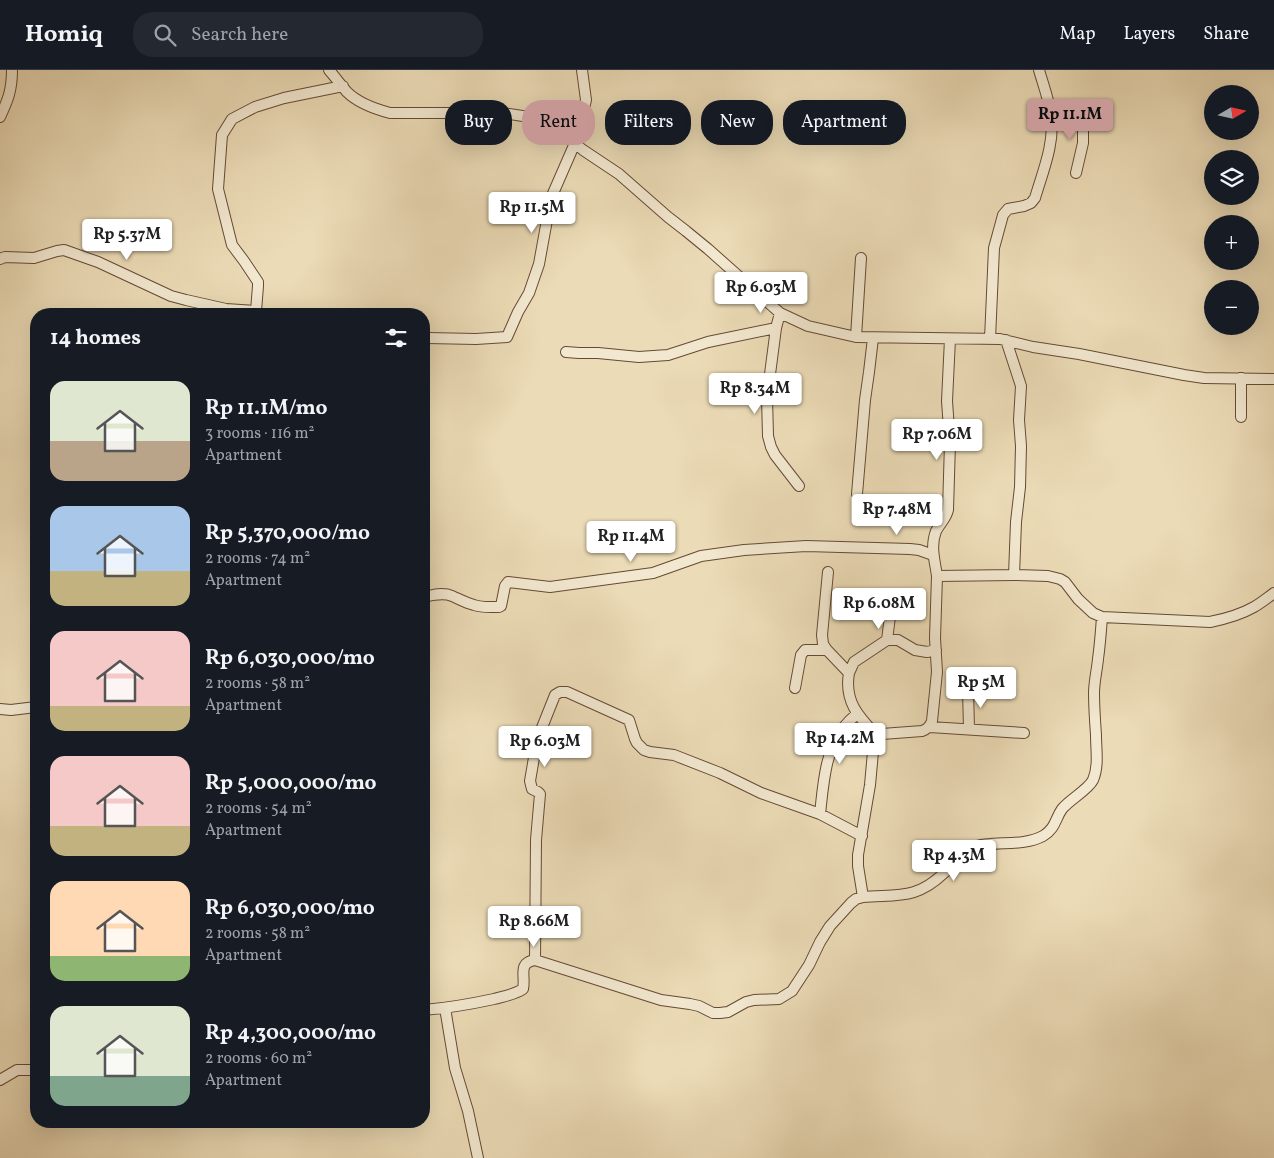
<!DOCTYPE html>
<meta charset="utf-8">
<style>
body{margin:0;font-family:Vollkorn,serif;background:#242831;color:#f1f3f6;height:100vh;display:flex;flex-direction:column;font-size:19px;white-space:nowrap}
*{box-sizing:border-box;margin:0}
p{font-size:16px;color:#9ea1a6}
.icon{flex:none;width:28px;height:28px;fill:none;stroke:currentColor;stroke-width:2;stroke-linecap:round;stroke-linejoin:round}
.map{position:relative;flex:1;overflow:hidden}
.panel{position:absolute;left:30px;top:238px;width:400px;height:820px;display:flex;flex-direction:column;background:#171b24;border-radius:20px;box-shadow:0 5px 20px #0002}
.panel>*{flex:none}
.top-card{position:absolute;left:445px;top:30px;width:475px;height:45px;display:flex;gap:10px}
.needle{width:32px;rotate:81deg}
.fabs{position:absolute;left:1204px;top:15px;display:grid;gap:10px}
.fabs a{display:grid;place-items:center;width:55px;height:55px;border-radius:50%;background:#171b24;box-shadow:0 5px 20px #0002;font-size:25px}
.price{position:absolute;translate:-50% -42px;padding:0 11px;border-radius:5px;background:#fff;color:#222;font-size:16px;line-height:32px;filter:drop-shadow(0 1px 2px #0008)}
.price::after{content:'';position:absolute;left:50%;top:30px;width:15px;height:11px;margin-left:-8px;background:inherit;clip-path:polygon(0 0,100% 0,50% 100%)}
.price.selected{background:#c59692;color:#111}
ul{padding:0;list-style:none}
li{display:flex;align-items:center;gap:15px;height:125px;padding:0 20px}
li span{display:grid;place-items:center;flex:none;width:140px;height:100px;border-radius:15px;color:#555}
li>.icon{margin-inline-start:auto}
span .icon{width:60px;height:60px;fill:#fffc;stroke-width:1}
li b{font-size:21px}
h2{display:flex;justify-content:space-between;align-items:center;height:60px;padding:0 20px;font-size:21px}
.tag{padding:0 18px;border-radius:20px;background:#171b24;box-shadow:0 5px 20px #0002;font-size:18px;line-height:45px}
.tag.selected{background:#c59692;color:#111}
header{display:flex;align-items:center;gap:30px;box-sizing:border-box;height:70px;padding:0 25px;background:#171b24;border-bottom:1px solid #363941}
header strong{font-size:24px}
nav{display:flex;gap:28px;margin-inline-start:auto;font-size:18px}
.search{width:350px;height:45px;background:#242831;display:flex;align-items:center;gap:12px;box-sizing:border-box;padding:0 18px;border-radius:20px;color:#9ea1a6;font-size:19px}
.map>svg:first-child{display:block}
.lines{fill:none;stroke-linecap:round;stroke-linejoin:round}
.street-casing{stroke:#664a34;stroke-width:12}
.street{stroke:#f2e8d0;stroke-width:10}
</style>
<header>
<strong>Homiq</strong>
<div class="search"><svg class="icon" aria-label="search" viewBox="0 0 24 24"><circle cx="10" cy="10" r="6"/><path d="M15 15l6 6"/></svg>Search here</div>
<nav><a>Map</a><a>Layers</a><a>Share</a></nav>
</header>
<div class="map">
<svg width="1274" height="1088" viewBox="0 0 1274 1088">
<rect width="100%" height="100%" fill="#ebdbb6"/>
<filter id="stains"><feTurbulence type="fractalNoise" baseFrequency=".004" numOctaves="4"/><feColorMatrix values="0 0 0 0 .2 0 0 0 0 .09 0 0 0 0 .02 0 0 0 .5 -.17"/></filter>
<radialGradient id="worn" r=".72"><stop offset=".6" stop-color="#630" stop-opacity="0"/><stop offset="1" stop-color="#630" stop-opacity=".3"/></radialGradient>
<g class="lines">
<g class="street-casing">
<path id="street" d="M329,0C335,7 341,15 347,22C358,33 375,39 390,43H503L529,47L541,50L559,60L583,80L619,104L668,147L686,161L708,179L780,243L808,256L856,267L1000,269L1033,277L1079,284L1184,305L1204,308L1274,309
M1051,44L1062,43L1078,46L1083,55V73L1076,103
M0,47C8,30 12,20 12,0
M0,189L5,187L34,188L57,181L64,180L98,192L171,226L186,230L226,239L256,241
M259,244L256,241L258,216V212L244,191L232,175L218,119L222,65L232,49L255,37L284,28L343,16
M776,258L767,327L768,366L771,377L775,385L799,416
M856,267L861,188
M427,268L476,269L507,267L518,242L529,223L539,194L551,128L575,73L586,30L582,0
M990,269L994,178L1003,145L1008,139L1024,136L1031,133L1035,128C1043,101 1055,73 1051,45C1049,30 1043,14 1039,0
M1006,270L1021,316L1019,350L1021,376L1020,417L1016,452L1014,505
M566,282L579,283H598L639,287L668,285L708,272L776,258L780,243
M1241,308V347
M857,424L865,330L869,302L873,268
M828,502L822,565L823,574L827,580L849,603C844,632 859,647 877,666
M937,506C935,491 930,477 936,461C940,453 946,449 948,440L950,373L947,331L950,269
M424,527C432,525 443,522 452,526C459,529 466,533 474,535C482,538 491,537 499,537L501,536L505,516L508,512L550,517L572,514L653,503L701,486L744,480L806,476L910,479L919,480L933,485
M887,570L892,531
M849,603L854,592L887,570H898L915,580L927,582L936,580
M795,618L801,585L805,580H827
M968,619L969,659
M0,639L11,640L36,637
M930,657L1024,663
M820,744C823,717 825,680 843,658C847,653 852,648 857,644
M863,827L858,796V785L870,715L874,671L877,666L882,664L922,661C928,659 930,656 932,651L937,602L935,568L937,506L1014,505L1048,506L1060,509L1065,512L1078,529L1093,543L1102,547L1210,552C1225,549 1240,545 1254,537C1261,533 1267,528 1274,523
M535,890L536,770L540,724L538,722L532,719L530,711L537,670L555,625L560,622H567L629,650L635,669L637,673L644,680L650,682L674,685L720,703L761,723L820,744L862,766
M445,938L455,998L468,1041L478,1088
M424,940C447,938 471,934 494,929C504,926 514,925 523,919C526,906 517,893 535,890L661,930L690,934L699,936L713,943H720L728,942L746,932L754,930L779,929L792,921L809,895L820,872L830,856L851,833L856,829L863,827C897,824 916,830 944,803C952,796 958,784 968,779C991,769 1020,778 1043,766C1056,758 1055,749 1062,739C1070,729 1088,720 1093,710C1099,696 1096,680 1096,665C1095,651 1094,637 1094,623C1094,612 1097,600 1098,589C1100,575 1101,561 1102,547
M0,1010L17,1000H36"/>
</g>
<use href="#street" class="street"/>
</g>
<rect width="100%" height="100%" filter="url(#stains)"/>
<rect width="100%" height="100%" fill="url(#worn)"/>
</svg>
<div class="fabs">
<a><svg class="needle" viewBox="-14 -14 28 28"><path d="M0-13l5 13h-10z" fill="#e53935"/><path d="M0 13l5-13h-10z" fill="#9ea1a6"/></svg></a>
<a><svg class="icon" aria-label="layers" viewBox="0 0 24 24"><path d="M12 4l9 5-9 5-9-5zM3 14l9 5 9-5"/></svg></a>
<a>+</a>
<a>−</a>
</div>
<b class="price selected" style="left:1070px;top:71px">Rp 11.1M</b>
<b class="price" style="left:532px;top:164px">Rp 11.5M</b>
<b class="price" style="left:127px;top:191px">Rp 5.37M</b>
<b class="price" style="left:761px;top:244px">Rp 6.03M</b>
<b class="price" style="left:755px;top:345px">Rp 8.34M</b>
<b class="price" style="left:937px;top:391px">Rp 7.06M</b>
<b class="price" style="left:897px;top:466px">Rp 7.48M</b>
<b class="price" style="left:631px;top:493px">Rp 11.4M</b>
<b class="price" style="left:879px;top:560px">Rp 6.08M</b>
<b class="price" style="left:981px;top:639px">Rp 5M</b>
<b class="price" style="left:840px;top:695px">Rp 14.2M</b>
<b class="price" style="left:545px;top:698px">Rp 6.03M</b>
<b class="price" style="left:954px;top:812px">Rp 4.3M</b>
<b class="price" style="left:534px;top:878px">Rp 8.66M</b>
<div class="top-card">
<a class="tag">Buy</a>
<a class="tag selected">Rent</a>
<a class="tag">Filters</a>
<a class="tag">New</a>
<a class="tag">Apartment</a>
</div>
<section class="panel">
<h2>14 homes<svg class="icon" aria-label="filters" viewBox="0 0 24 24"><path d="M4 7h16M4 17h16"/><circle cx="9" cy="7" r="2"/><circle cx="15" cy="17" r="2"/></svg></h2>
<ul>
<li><span style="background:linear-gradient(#dfe7d0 60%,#b9a48a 0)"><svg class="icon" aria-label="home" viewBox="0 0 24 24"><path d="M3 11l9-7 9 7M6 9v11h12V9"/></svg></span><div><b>Rp 11.1M/mo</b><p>3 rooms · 116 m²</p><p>Apartment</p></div></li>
<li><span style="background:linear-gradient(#a9c7e8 65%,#c2b280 0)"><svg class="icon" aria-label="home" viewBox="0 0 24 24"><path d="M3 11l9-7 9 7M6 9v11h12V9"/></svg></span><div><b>Rp 5,370,000/mo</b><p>2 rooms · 74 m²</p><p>Apartment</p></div></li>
<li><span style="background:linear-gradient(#f6c9c9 75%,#c2b280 0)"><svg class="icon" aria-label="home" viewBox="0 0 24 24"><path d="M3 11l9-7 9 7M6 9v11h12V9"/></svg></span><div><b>Rp 6,030,000/mo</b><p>2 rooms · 58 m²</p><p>Apartment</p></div></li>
<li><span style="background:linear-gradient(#f6c9c9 70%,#c2b280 0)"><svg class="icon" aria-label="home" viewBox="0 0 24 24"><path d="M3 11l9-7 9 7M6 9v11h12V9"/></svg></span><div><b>Rp 5,000,000/mo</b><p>2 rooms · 54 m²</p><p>Apartment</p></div></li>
<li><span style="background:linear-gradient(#ffd9b3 75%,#8fb573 0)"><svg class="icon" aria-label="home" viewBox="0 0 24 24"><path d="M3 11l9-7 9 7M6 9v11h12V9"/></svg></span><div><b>Rp 6,030,000/mo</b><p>2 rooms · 58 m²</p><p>Apartment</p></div></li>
<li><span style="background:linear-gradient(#dfe7d0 70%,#7fa58c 0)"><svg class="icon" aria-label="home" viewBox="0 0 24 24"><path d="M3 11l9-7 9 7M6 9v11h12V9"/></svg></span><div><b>Rp 4,300,000/mo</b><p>2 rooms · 60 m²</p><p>Apartment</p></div></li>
</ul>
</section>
</div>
